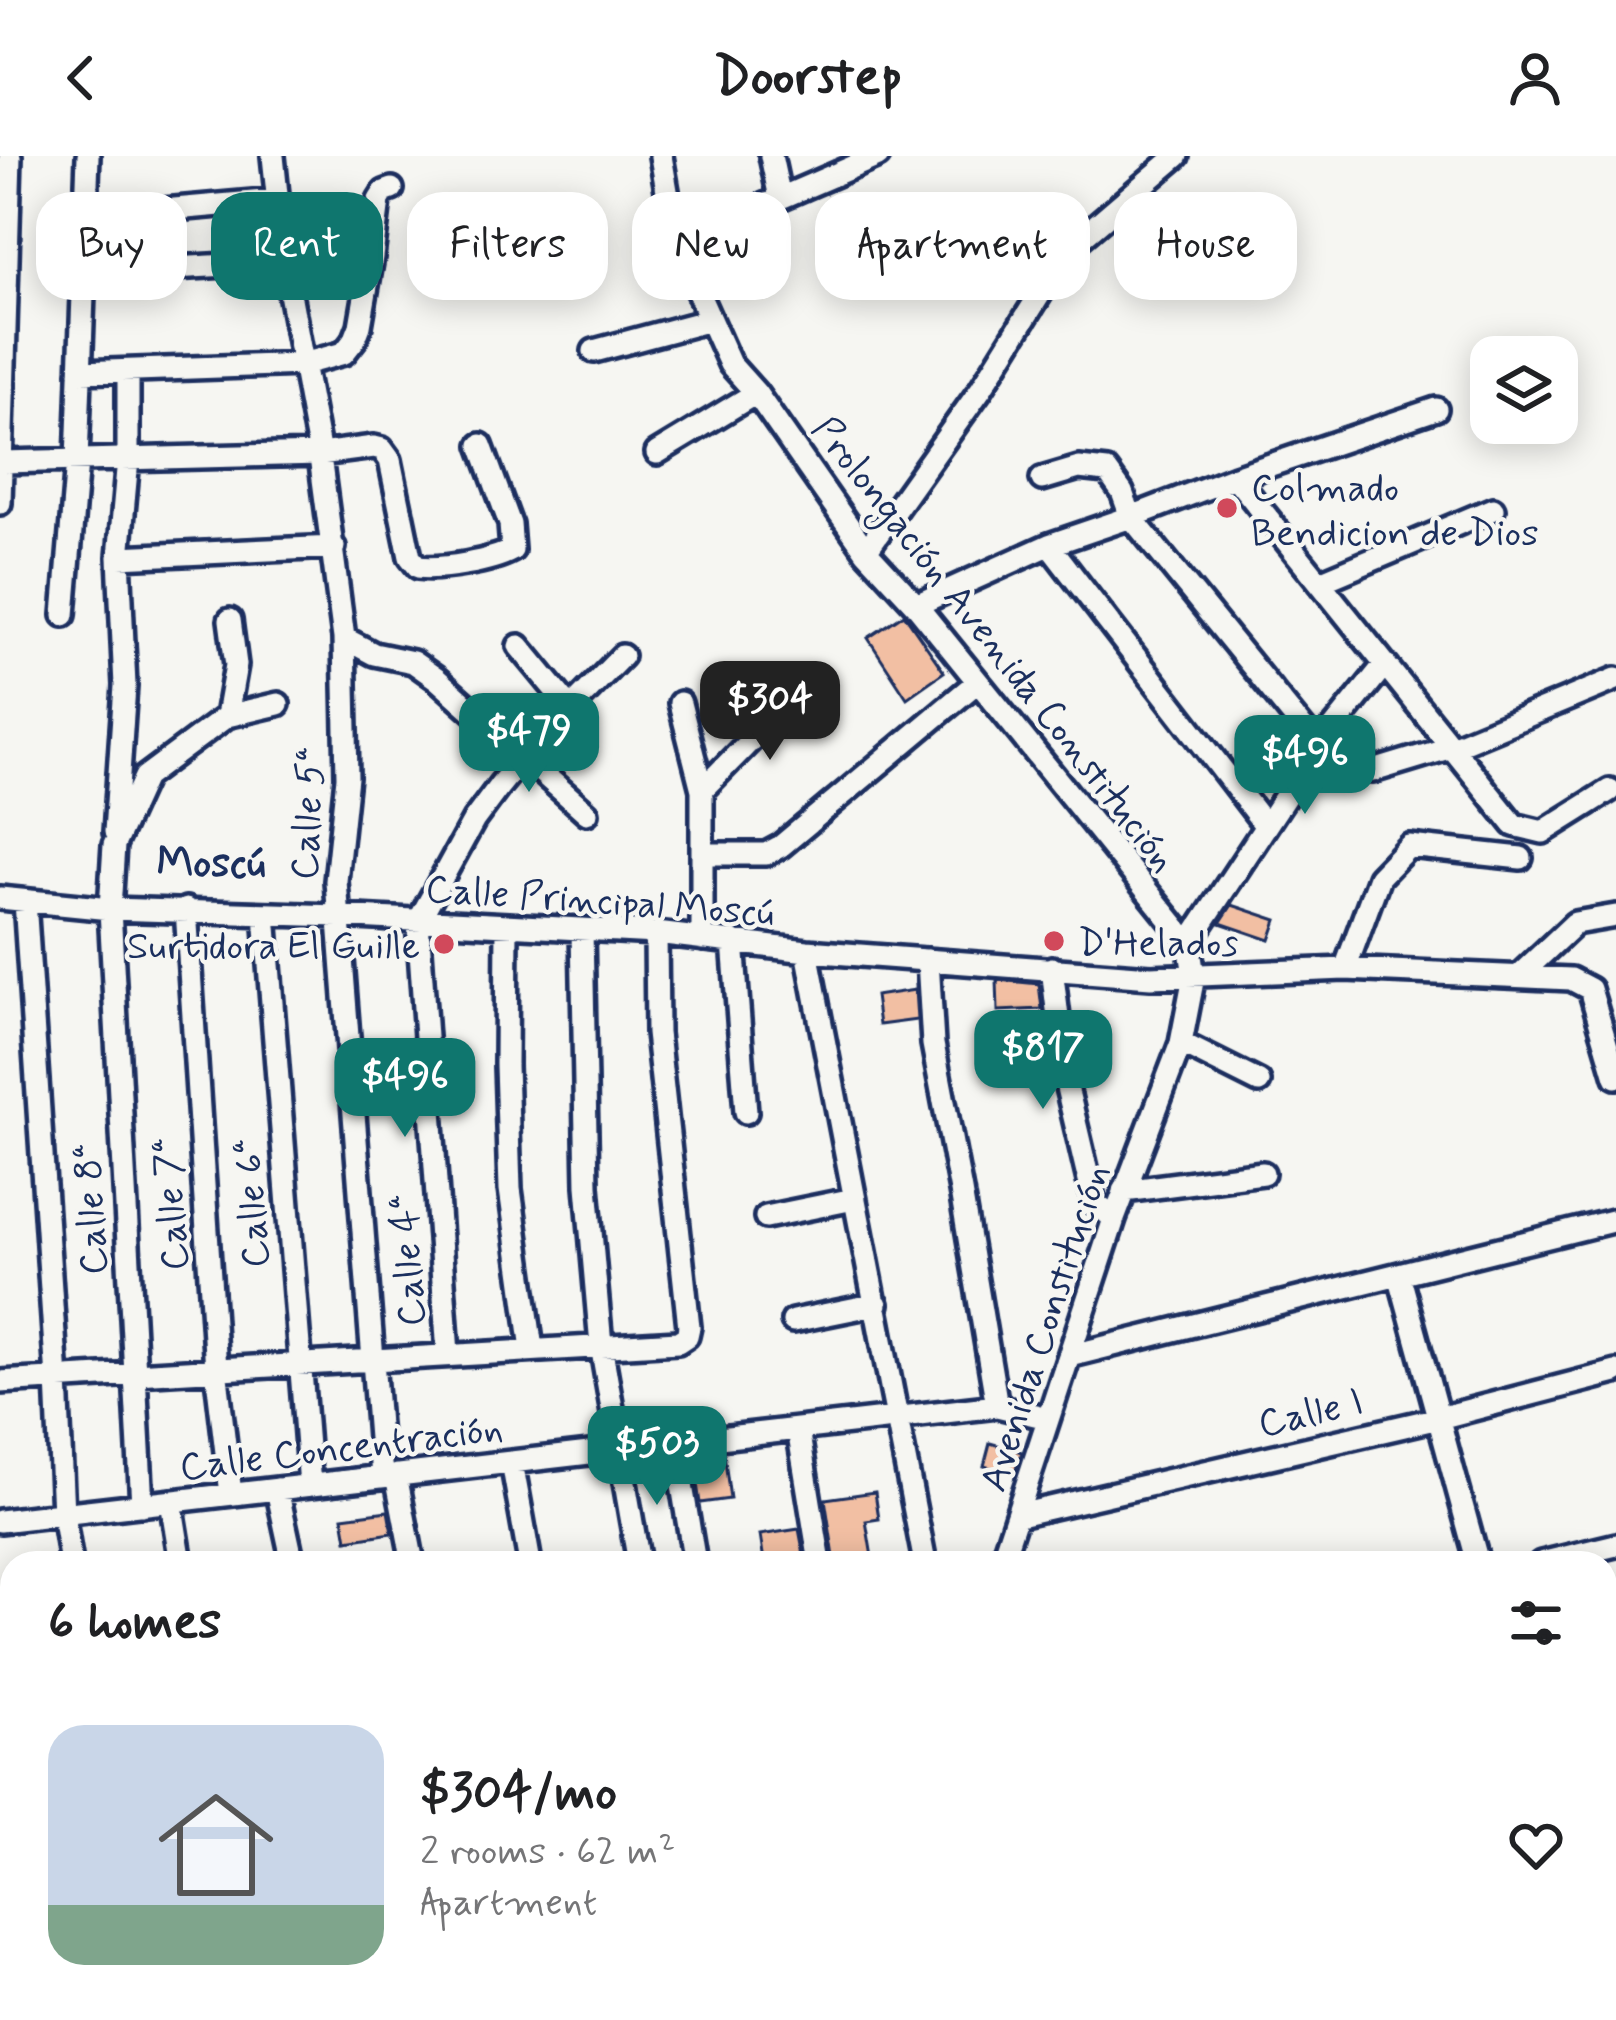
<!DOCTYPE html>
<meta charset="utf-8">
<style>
body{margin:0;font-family:Mynerve,sans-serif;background:#f2f2f2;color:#202124;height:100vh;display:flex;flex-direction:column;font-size:45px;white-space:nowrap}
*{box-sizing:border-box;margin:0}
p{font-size:39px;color:#757577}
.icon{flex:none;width:66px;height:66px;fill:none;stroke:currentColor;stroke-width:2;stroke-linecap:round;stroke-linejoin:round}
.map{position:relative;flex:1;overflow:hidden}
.details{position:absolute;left:0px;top:1395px;width:1617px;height:471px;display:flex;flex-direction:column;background:#fff;border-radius:36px 36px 0 0;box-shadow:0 6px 30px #0003}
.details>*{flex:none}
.hud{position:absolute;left:36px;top:36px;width:1545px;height:108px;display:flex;gap:24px}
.fabs{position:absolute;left:1470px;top:180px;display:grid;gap:24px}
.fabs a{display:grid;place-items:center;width:108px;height:108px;border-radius:24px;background:#fff;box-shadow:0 6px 30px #0003;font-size:60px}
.price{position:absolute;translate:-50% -102px;padding:0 27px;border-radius:24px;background:#0f766e;color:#fff;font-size:39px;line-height:78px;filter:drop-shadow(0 3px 6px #0008)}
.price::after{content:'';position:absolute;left:50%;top:72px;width:36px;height:27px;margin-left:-18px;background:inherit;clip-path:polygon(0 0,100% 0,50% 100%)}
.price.current{background:#222;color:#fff}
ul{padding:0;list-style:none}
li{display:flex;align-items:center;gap:36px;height:300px;padding:0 48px}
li+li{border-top:3px solid #e0e0e0}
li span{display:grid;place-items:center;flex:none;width:336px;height:240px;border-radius:36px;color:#555}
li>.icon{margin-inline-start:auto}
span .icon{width:144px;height:144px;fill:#fffc;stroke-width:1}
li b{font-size:51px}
h2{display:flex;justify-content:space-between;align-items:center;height:144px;padding:0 48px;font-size:51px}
.chip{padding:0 42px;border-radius:36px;background:#fff;box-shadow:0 6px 30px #0003;font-size:42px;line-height:108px}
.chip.current{background:#0f766e;color:#fff}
header{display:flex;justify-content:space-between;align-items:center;height:156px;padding:0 48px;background:#fff;font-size:54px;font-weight:800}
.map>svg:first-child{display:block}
.building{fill:#f2bfa3;stroke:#1b2f5e;stroke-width:3}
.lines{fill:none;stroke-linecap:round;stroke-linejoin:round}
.minor-casing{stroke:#1b2f5e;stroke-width:30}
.minor{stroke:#f6f6f2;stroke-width:21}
.poi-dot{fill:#d1495b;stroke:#f6f6f2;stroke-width:4.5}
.labels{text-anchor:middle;stroke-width:9;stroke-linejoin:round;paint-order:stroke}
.poi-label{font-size:39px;fill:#1b2f5e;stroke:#f6f6f2;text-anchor:start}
.street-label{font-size:39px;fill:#1b2f5e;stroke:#f6f6f2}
.neighbourhood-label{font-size:42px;font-weight:bold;fill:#1b2f5e;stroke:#f6f6f2}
</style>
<header><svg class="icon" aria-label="back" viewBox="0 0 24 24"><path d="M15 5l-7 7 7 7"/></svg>Doorstep<svg class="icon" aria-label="person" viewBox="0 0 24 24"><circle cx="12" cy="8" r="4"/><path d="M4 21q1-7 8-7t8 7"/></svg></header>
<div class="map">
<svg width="1616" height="1864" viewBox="0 0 1616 1864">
<rect width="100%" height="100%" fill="#f6f6f2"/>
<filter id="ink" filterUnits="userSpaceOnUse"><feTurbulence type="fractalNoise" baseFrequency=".00833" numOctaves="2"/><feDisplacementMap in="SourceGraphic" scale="24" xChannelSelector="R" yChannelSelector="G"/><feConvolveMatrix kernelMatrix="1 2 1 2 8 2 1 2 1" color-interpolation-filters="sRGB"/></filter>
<g filter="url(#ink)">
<path class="building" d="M904,458L944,516L907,542L868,482Z
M1232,749L1277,764L1270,784L1220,767Z
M997,824L1039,828L1042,853L998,855Z
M915,834L917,864L879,869L875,840Z
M990,1287L1022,1296L1014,1318L984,1310Z
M724,1297L730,1343L700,1347L693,1302Z
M875,1336L879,1363L866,1365L873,1407H835L825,1343Z
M388,1355L392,1377L347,1384L343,1361Z
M799,1373L804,1399L764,1405L760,1379Z"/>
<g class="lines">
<g class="minor-casing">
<path id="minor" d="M273,0L284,105L319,293L344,482L347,621L336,725L382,1321
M661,0L676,87L730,208L756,237L866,395L916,449L1189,787L1194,820L1181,887L1114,1063L1001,1407
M771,0L780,42
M85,61L276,44
M676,87L878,0
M83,117L372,101L379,44L384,36L392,33
M594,195L710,164
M80,216L303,208L344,197L355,183L360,170L372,101
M657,297L756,237
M3,306L320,298L374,291L382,293L390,304L410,401L418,411C442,414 492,405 512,394L510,368L481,289
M1235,321L1514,669L1543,676L1610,634
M1042,323L1079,312L1107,315L1122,336L1131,361L1318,591L1363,614L1373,615L1452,591L1616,523
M0,347L10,0
M1049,389L1265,669
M866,395L981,233L1068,93L1177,0
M119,401L334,391
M1320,426L1493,353
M916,449L1049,389L1131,361L1235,321L1436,253
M64,459L77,305L88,0
M344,482L374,498L413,506L437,523L587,657
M519,490L571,553
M680,547L702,634V783
M227,560L236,509L230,464
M702,634L796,538
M115,676L125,530L119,401L128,303V216
M703,698H766L781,690L976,527
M0,742L110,753L338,760L656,777L807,795L1151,821L1345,813L1571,823L1590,833L1616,921
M25,745L57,1223L63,1358L71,1407
M186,753L216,1213L231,1338
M265,758L310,1329
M507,769L506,909L510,1033L532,1193
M582,774L587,1030L601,1189L639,1407
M733,785L746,956
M1189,787L1318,591L1385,508
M807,795L925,1407
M928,804L933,888L961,1035L997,1250
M1052,812L1066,927L1094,1046L1114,1063
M1345,813L1379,721L1409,690L1521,702
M1521,818L1575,767L1616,760
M1181,887L1259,926
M1124,1035L1263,1017
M766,1061L854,1043
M1399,1118L1478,1407
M793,1165L877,1148
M448,1198L418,766L474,664L500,629L522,602L622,500
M1069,1200L1616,1064
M0,1226L678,1186L687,1180L689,1171L657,877L656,777
M798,1273L820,1407
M675,1287L695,1407
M512,1306L530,1407
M396,1319L413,1407
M277,1333L293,1407
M171,1345L181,1407
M142,1349L110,753L114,689L145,621L227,560L278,548
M1019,1359L1439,1262L1616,1216
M0,1365L997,1250L1048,1262
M1541,1407L1616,1389
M1605,1548L1616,1546
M0,1674L12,1741
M1605,1698L1616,1695
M1605,1846L1616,1843
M32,1854L34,1864
M255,1854L257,1864
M364,1854L366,1864
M477,1854L479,1864
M584,1854L586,1864
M702,1854L704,1864
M807,1854L809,1864
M929,1854L930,1864
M1297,1854L1299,1864
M1434,1854L1437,1864
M1528,1864L1571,1854"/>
</g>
<use href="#minor" class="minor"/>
</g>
</g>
<g class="poi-dot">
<circle cx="1227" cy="352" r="12"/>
<circle cx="1054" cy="785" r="12"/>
<circle cx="444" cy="788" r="12"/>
</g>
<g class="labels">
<g class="poi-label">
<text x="1251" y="344">Colmado<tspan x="1251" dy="45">Bendicion de Dios</tspan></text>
<text x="1078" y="799">D'Helados</text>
<text x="420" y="802" text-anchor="end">Surtidora El Guille</text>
</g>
<g class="street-label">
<text transform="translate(996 487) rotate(52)" y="14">Prolongación Avenida Constitución</text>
<text transform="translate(306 657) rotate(-87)" y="14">Calle 5ª</text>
<text transform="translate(600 743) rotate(4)" y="14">Calle Principal Moscú</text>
<text transform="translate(250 1047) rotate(-94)" y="14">Calle 6ª</text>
<text transform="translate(169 1048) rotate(-94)" y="14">Calle 7ª</text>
<text transform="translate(89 1053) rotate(-93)" y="14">Calle 8ª</text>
<text transform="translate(406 1104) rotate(-94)" y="14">Calle 4ª</text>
<text transform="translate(1043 1171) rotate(-72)" y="14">Avenida Constitución</text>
<text transform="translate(1310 1255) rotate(-13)" y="14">Calle I</text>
<text transform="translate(341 1290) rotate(-7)" y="14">Calle Concentración</text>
</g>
<g class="neighbourhood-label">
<text x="211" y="720">Moscú</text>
</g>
</g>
</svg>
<div class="fabs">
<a><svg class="icon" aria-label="layers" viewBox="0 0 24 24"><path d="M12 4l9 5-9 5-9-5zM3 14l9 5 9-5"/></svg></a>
</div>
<b class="price current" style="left:770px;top:607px">$304</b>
<b class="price" style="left:529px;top:639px">$479</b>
<b class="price" style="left:1305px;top:661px">$496</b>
<b class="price" style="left:1043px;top:956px">$817</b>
<b class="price" style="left:405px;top:984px">$496</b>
<b class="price" style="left:657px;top:1352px">$503</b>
<div class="hud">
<a class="chip">Buy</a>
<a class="chip current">Rent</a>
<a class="chip">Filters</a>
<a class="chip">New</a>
<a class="chip">Apartment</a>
<a class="chip">House</a>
</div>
<section class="details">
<h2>6 homes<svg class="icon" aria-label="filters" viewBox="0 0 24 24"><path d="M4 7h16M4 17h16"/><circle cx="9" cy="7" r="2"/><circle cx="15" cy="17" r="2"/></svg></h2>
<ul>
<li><span style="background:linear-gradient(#c9d6e8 75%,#7fa58c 0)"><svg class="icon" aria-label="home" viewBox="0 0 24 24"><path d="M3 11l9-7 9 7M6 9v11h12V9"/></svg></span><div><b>$304/mo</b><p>2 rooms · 62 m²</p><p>Apartment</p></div><svg class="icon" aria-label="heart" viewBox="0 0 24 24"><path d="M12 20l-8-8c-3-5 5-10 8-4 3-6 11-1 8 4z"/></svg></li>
</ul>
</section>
</div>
